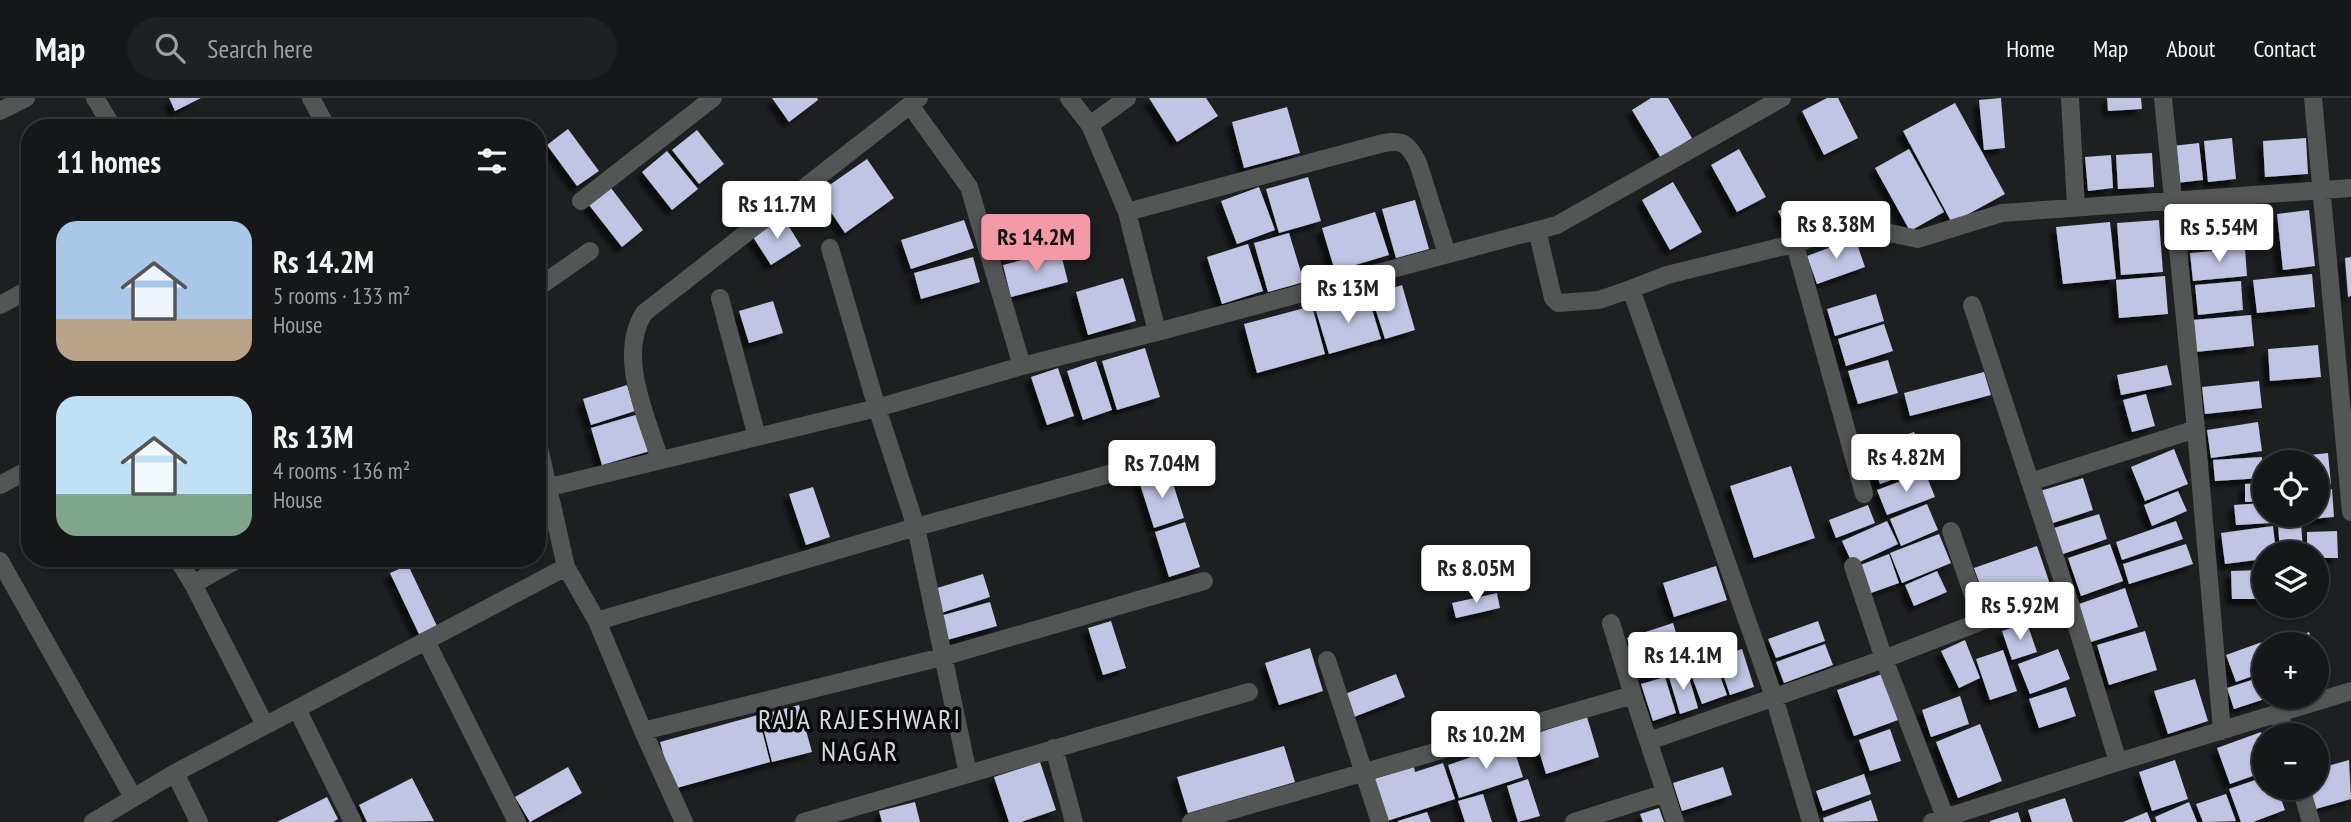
<!DOCTYPE html>
<meta charset="utf-8">
<style>
body{margin:0;font-family:"PT Sans Narrow",sans-serif;background:#1f2022;color:#f1f3f6;height:100vh;display:flex;flex-direction:column;font-size:26px;white-space:nowrap}
*{box-sizing:border-box;margin:0}
p{font-size:23px;color:#9e9fa2}
.icon{flex:none;width:38px;height:38px;fill:none;stroke:currentColor;stroke-width:2;stroke-linecap:round;stroke-linejoin:round}
.map{position:relative;flex:1;overflow:hidden}
.sheet{position:absolute;left:21px;top:21px;width:525px;height:448px;display:flex;flex-direction:column;background:#161719;border-radius:28px;box-shadow:0 2px 5px #0004,0 0 0 2px #353638}
.sheet>*{flex:none}
.fabs{position:absolute;left:2252px;top:352px;display:grid;gap:14px}
.fabs a{display:grid;place-items:center;width:77px;height:77px;border-radius:50%;background:#161719;box-shadow:0 2px 5px #0004,0 0 0 2px #353638;font-size:35px}
.price{position:absolute;translate:-50% -60px;padding:0 16px;border-radius:7px;background:#fff;color:#222;font-size:23px;line-height:46px;filter:drop-shadow(0 2px 4px #0008)}
.price::after{content:'';position:absolute;left:50%;top:42px;width:21px;height:16px;margin-left:-10px;background:inherit;clip-path:polygon(0 0,100% 0,50% 100%)}
.price.current{background:#f49aa6;color:#111}
ul{padding:0;list-style:none}
li{display:flex;align-items:center;gap:21px;height:175px;padding:0 35px}
li span{display:grid;place-items:center;flex:none;width:196px;height:140px;border-radius:21px;color:#555}
li>.icon{margin-inline-start:auto}
span .icon{width:84px;height:84px;fill:#fffc;stroke-width:1}
li b{font-size:30px}
h2{display:flex;justify-content:space-between;align-items:center;height:84px;padding:0 35px;font-size:30px}
header{display:flex;align-items:center;gap:42px;box-sizing:border-box;height:98px;padding:0 35px;background:#161719;border-bottom:2px solid #353638}
header strong{font-size:33px}
nav{display:flex;gap:38px;margin-inline-start:auto;font-size:24px}
.search{width:490px;height:63px;background:#1f2022;display:flex;align-items:center;gap:18px;box-sizing:border-box;padding:0 24px;border-radius:38px;color:#9e9fa2;font-size:26px}
.map>svg:first-child{display:block}
.building{fill:#c2c4e4;filter:url(#shadow)}
.lines{fill:none;stroke-linecap:round;stroke-linejoin:round}
.minor{stroke:#545555;stroke-width:18}
.labels{text-anchor:middle;stroke-width:7;stroke-linejoin:round;paint-order:stroke}
.neighbourhood-label{font-size:28px;letter-spacing:2px;fill:#d8d9dc;stroke:#08090a}
</style>
<header>
<strong>Map</strong>
<div class="search"><svg class="icon" aria-label="search" viewBox="0 0 24 24"><circle cx="10" cy="10" r="6"/><path d="M15 15l6 6"/></svg>Search here</div>
<nav><a>Home</a><a>Map</a><a>About</a><a>Contact</a></nav>
</header>
<div class="map">
<svg width="2351" height="724" viewBox="0 0 2351 724">
<defs>
<filter id="shadow"><feDropShadow dx="-6" dy="6" stdDeviation="2" flood-color="#0009"/></filter>
</defs>
<rect width="100%" height="100%" fill="#1e1f21"/>
<path class="building" d="M169,0H201L175,13Z
M772,0H817L818,2L789,24Z
M1149,0H1206L1218,18L1177,44Z
M1651,0H1668L1692,40L1661,60L1632,12Z
M1827,0H1838L1858,40L1824,57L1802,13Z
M2001,0L2005,50L1984,52L1979,2Z
M2107,0H2141L2142,11L2108,13Z
M1955,5L2005,96L1952,125L1903,33Z
M1287,9L1300,55L1244,70L1232,24Z
M568,31L599,73L577,88L547,47Z
M697,32L724,66L699,86L672,52Z
M2232,40L2236,81L2208,84L2204,43Z
M2306,40L2308,76L2265,79L2263,43Z
M2199,45L2203,82L2176,85L2172,48Z
M1739,51L1766,99L1737,114L1711,67Z
M1909,51L1944,114L1910,133L1875,70Z
M667,53L698,91L672,112L642,74Z
M2152,55L2154,89L2118,91L2116,57Z
M2111,57L2113,90L2088,93L2085,59Z
M867,61L894,100L845,135L818,95Z
M1308,79L1321,123L1279,135L1266,91Z
M1673,84L1702,134L1670,152L1642,102Z
M1259,89L1275,132L1237,146L1221,103Z
M611,90L643,132L622,149L589,107Z
M1415,102L1429,151L1396,160L1382,111Z
M1792,106L1803,131L1790,138L1778,113Z
M2309,112L2315,168L2283,172L2277,116Z
M1375,114L1389,157L1335,173L1322,130Z
M783,119L801,148L771,167L753,139Z
M964,122L974,150L911,171L901,142Z
M2159,122L2163,174L2121,177L2117,125Z
M2110,124L2116,181L2063,186L2056,129Z
M1289,135L1304,184L1268,194L1254,145Z
M1855,140L1865,169L1817,186L1807,158Z
M1248,146L1263,193L1222,206L1207,159Z
M2245,150L2247,178L2193,183L2190,155Z
M1060,152L1068,184L1011,199L1003,167Z
M973,159L980,184L921,201L914,175Z
M2351,159V198L2348,199L2345,160Z
M2312,176L2315,209L2257,215L2253,182Z
M2165,178L2168,216L2119,220L2116,182Z
M1123,180L1136,223L1088,237L1076,194Z
M2241,183L2243,212L2198,217L2195,187Z
M1402,187L1415,232L1385,241L1371,197Z
M1876,196L1884,223L1835,238L1827,211Z
M1368,198L1381,241L1329,256L1316,213Z
M773,203L783,235L749,245L739,213Z
M1312,208L1325,256L1257,275L1244,226Z
M2251,217L2254,248L2195,254L2192,222Z
M1884,226L1893,253L1846,268L1838,241Z
M2318,247L2321,279L2270,283L2268,251Z
M1145,250L1160,299L1117,312L1102,263Z
M1888,262L1898,295L1858,306L1848,273Z
M1096,263L1112,312L1083,322L1067,273Z
M2167,267L2172,287L2121,297L2117,277Z
M1058,270L1074,318L1047,327L1031,279Z
M1984,274L1991,297L1910,318L1904,295Z
M2259,283L2262,310L2205,316L2202,289Z
M627,287L635,313L591,327L583,301Z
M2146,296L2155,328L2132,334L2123,302Z
M639,316L650,353L602,367L591,330Z
M2258,324L2262,353L2211,360L2207,332Z
M1914,334L1927,369L1880,386L1867,351Z
M2174,351L2188,386L2145,403L2131,369Z
M2328,355L2331,386L2317,388V364H2291V359Z
M2262,359L2263,380L2215,383L2213,362Z
M1791,368L1815,440L1754,460L1730,388Z
M1169,373L1184,420L1154,430L1139,383Z
M1925,374L1935,399L1887,417L1877,392Z
M2083,380L2093,412L2050,426L2040,393Z
M2264,385V403L2245,404V386Z
M813,389L830,439L806,447L789,396Z
M2332,391L2334,419L2299,422V416H2317V392Z
M2178,393L2187,413L2152,428L2144,407Z
M2264,405V416H2271L2272,425L2236,427L2234,407Z
M1927,406L1938,432L1901,448L1890,421Z
M1868,407L1875,425L1836,440L1829,422Z
M2099,416L2107,441L2060,457L2051,431Z
M1887,423L1898,446L1853,467L1842,443Z
M2176,423L2183,441L2122,462L2116,444Z
M2301,423L2303,455H2280L2278,425Z
M1185,424L1200,469L1169,479L1155,434Z
M2273,428L2276,455H2264V461L2225,466L2221,435Z
M2337,433L2338,460H2317V455H2307V434Z
M1939,436L1951,465L1902,485L1890,455Z
M2110,446L2123,483L2081,498L2068,460Z
M2186,446L2193,466L2129,486L2123,466Z
M2037,448L2052,492L1990,514L1974,470Z
M1889,456L1899,485L1868,496L1858,468Z
M408,467L437,528L419,536L390,475Z
M1716,468L1727,502L1674,519L1663,485Z
M2264,472V501H2232L2231,473Z
M1937,473L1947,494L1914,508L1905,487Z
M983,476L990,499L941,515L934,491Z
M2125,490L2138,529L2091,544L2079,506Z
M1497,495L1500,510L1456,520L1452,505Z
M990,504L997,528L947,542L940,518Z
M1111,523L1126,570L1103,577L1088,530Z
M1818,523L1825,543L1776,560L1768,541Z
M1673,525L1678,541L1632,555L1627,540Z
M2027,525L2037,554L2012,562L2002,533Z
M2145,533L2157,572L2109,587L2097,547Z
M2309,534L2313,546H2289L2288,542Z
M1965,542L1980,580L1959,590L1941,553Z
M2262,544L2264,551V574L2236,584L2226,557Z
M1825,546L1833,567L1784,585L1776,564Z
M1679,548L1685,568L1644,579L1638,559Z
M1310,550L1323,593L1279,607L1265,565Z
M1742,551L1754,589L1730,597L1717,559Z
M2058,551L2070,581L2030,596L2018,566Z
M2003,552L2017,593L1990,602L1976,561Z
M2317,558L2326,583L2317,586Z
M1713,559L1727,597L1702,606L1688,568Z
M1687,573L1698,610L1680,616L1669,579Z
M1396,576L1405,599L1354,619L1345,596Z
M1882,576L1898,622L1854,638L1837,592Z
M2264,578V598L2271,599L2234,611L2227,590Z
M1665,579L1676,615L1653,623L1641,586Z
M2195,581L2208,623L2168,636L2154,593Z
M2066,589L2076,618L2039,630L2029,601Z
M1960,598L1969,626L1931,639L1922,612Z
M799,607L812,654L772,664L760,617Z
M758,617L770,664L673,691L660,644Z
M1473,617L1477,632L1441,641L1437,625Z
M1587,619L1599,659L1546,676L1534,636Z
M1980,626L2002,683L1958,700L1936,644Z
M1890,631L1901,663L1870,673L1859,642Z
M2261,634L2264,645V674L2230,686L2217,650Z
M1512,645L1523,679L1459,700L1448,667Z
M1284,648L1295,684L1188,715L1177,679Z
M2175,662L2188,701L2152,713L2139,674Z
M2349,662L2351,701L2312,712L2305,690H2317V671Z
M1040,664L1056,712L1021,724H1009L994,679Z
M1443,665L1455,701L1387,723L1374,681L1414,669L1415,674Z
M568,669L582,695L530,724L515,699Z
M1723,669L1732,697L1682,713L1673,685Z
M1864,676L1871,696L1823,713L1816,693Z
M2264,679V690H2277L2285,712L2253,724H2241L2229,691Z
M412,680L434,723L367,724L359,707Z
M1528,681L1540,718L1518,724L1507,688Z
M1483,696L1492,724H1465L1458,703Z
M2226,696L2236,723L2203,724L2196,706Z
M327,699L338,721L333,724H277Z
M2065,700L2073,724H2032L2028,712Z
M1871,702L1878,723L1824,724L1823,720Z
M915,704L920,724H882L879,713Z
M2189,704L2197,724H2157L2155,719Z
M1659,710L1664,724H1643L1640,716Z
M1427,714L1431,724H1398V723Z
M2018,714L2021,724H1990V723Z
M2147,714L2151,724H2123Z"/>
<g class="lines">
<path class="minor" d="M95,0L113,30
M311,0L327,30
M1069,0L1090,27L1127,114L1157,234
M2070,0L2076,109
M2163,0L2196,331L2222,633
M2313,0L2351,414
M910,7L969,89L1022,268
M0,13L26,0
M1090,27L1127,0
M581,103L713,0
M1127,114L1376,47C1400,41 1407,42 1418,65L1447,156
M1537,132L1553,200L1558,205L1599,202L1631,191L1774,599L1811,724
M830,150L877,310L916,429L968,676
M537,190L590,153
M1631,191L1667,177L1780,149L1795,147
M720,200L757,339
M0,207L30,191
M1972,207L2067,496L2118,664
M537,341L566,469L597,523L643,633L684,724
M660,362C646,317 617,258 644,215L919,0
M2030,384L2196,331
M0,387L30,371
M550,389L877,310L1022,268L1157,234L1557,127L1782,0
M1864,396L1795,147L1844,125L1918,141L2002,115L2351,90
M1951,433L1982,523
M177,460L193,486L265,627
M0,463L133,699
M1853,468L1884,561L1947,724
M193,486L240,460
M597,523L916,429L1171,359
M1611,525L1633,597L1675,724
M426,543L517,724
M1327,562L1380,724
M297,611L353,724
M2279,615L2286,637
M643,633L942,559L1204,483
M1649,643L1884,561L1982,523L2067,496
M1054,650L1074,724
M175,675L199,724
M2301,690L2311,724
M93,724L175,675L566,469
M804,724L1249,594
M1191,724L1633,597
M1574,724L1665,695
M1932,724L2118,664L2351,593"/>
</g>
<g class="labels">
<g class="neighbourhood-label">
<text x="860" y="631">RAJA RAJESHWARI<tspan x="860" dy="32">NAGAR</tspan></text>
</g>
</g>
</svg>
<div class="fabs">
<a><svg class="icon" aria-label="locate" viewBox="0 0 24 24"><circle cx="12" cy="12" r="6"/><path d="M12 2v4M12 18v4M2 12h4M18 12h4"/></svg></a>
<a><svg class="icon" aria-label="layers" viewBox="0 0 24 24"><path d="M12 4l9 5-9 5-9-5zM3 14l9 5 9-5"/></svg></a>
<a>+</a>
<a>−</a>
</div>
<b class="price" style="left:777px;top:143px">Rs 11.7M</b>
<b class="price" style="left:1836px;top:163px">Rs 8.38M</b>
<b class="price" style="left:2219px;top:166px">Rs 5.54M</b>
<b class="price current" style="left:1036px;top:176px">Rs 14.2M</b>
<b class="price" style="left:1348px;top:227px">Rs 13M</b>
<b class="price" style="left:1906px;top:396px">Rs 4.82M</b>
<b class="price" style="left:1162px;top:402px">Rs 7.04M</b>
<b class="price" style="left:1476px;top:507px">Rs 8.05M</b>
<b class="price" style="left:2020px;top:544px">Rs 5.92M</b>
<b class="price" style="left:1683px;top:594px">Rs 14.1M</b>
<b class="price" style="left:1486px;top:673px">Rs 10.2M</b>
<section class="sheet">
<h2>11 homes<svg class="icon" aria-label="filters" viewBox="0 0 24 24"><path d="M4 7h16M4 17h16"/><circle cx="9" cy="7" r="2"/><circle cx="15" cy="17" r="2"/></svg></h2>
<ul>
<li><span style="background:linear-gradient(#a9c7e8 70%,#b9a48a 0)"><svg class="icon" aria-label="home" viewBox="0 0 24 24"><path d="M3 11l9-7 9 7M6 9v11h12V9"/></svg></span><div><b>Rs 14.2M</b><p>5 rooms · 133 m²</p><p>House</p></div></li>
<li><span style="background:linear-gradient(#bfe0f5 70%,#7fa58c 0)"><svg class="icon" aria-label="home" viewBox="0 0 24 24"><path d="M3 11l9-7 9 7M6 9v11h12V9"/></svg></span><div><b>Rs 13M</b><p>4 rooms · 136 m²</p><p>House</p></div></li>
</ul>
</section>
</div>
